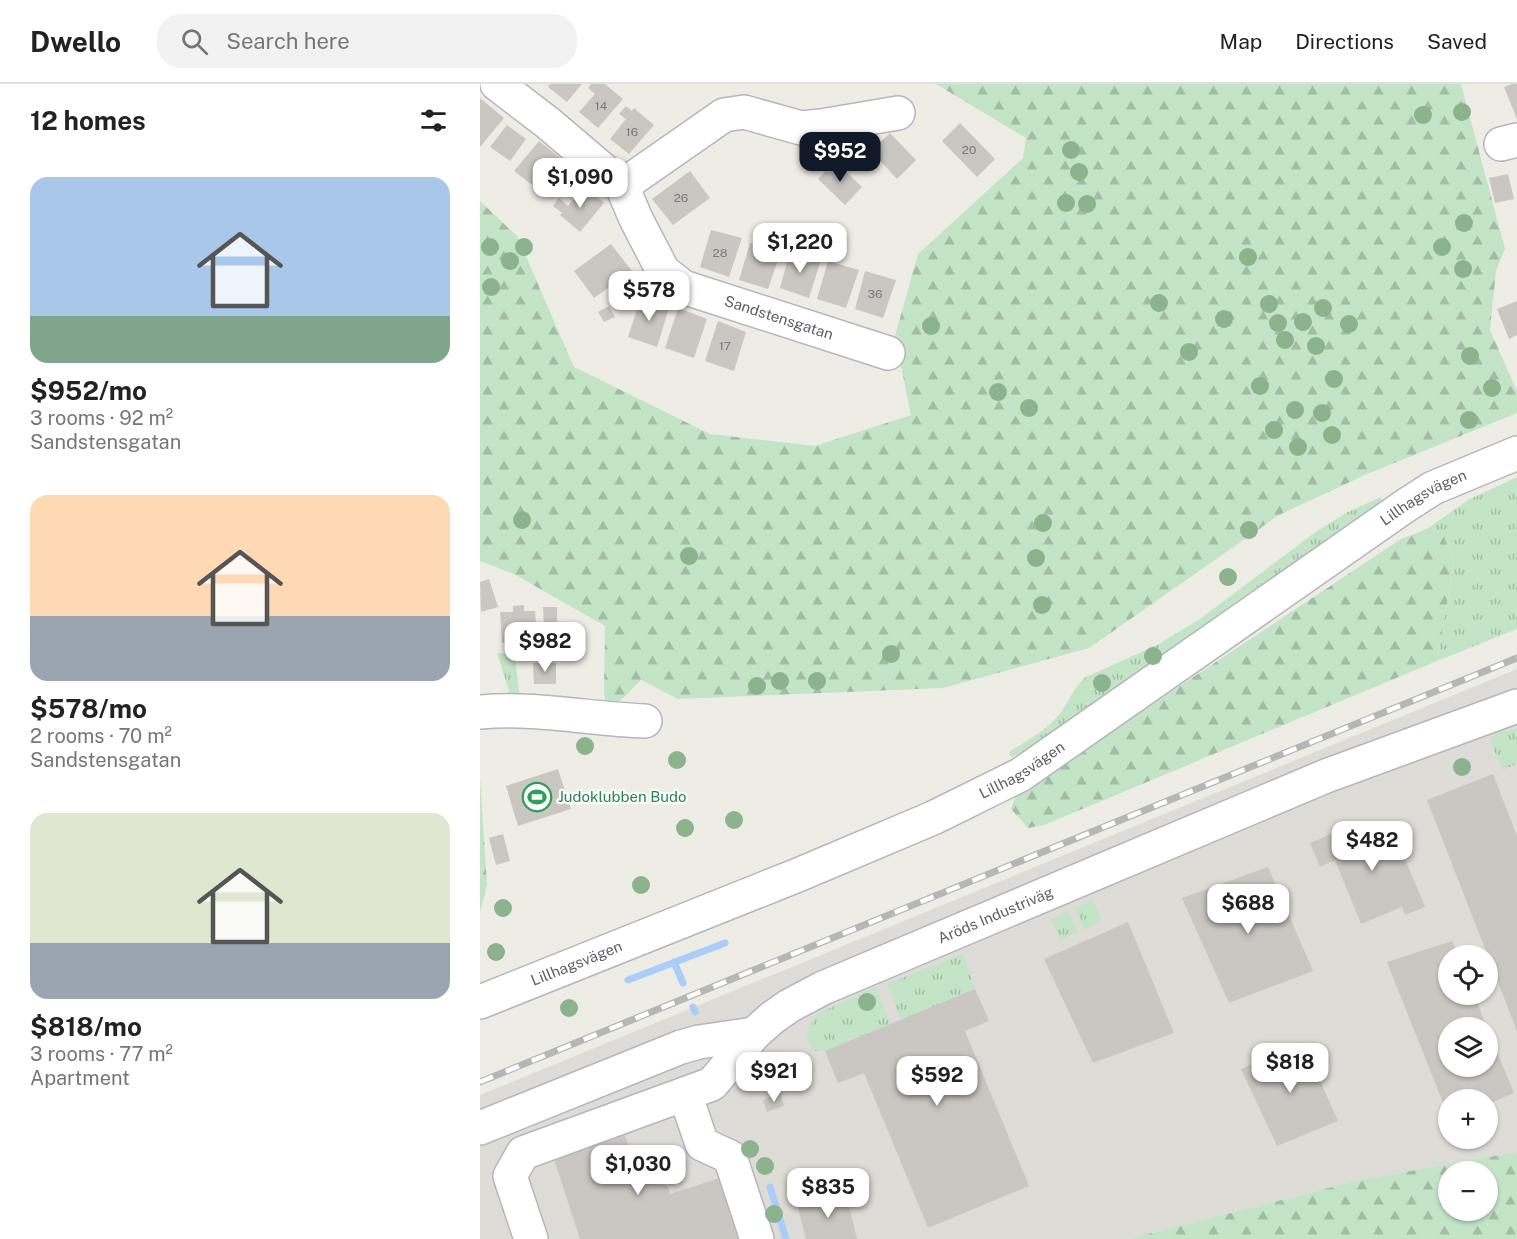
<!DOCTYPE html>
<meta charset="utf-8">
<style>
body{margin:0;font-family:"Public Sans",sans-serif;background:#f2f2f2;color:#222;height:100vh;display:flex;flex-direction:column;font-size:22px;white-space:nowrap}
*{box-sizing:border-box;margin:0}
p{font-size:20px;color:#767676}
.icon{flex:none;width:33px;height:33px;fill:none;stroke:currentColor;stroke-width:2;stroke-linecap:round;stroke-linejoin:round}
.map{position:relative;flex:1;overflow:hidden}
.details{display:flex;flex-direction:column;background:#fff;width:480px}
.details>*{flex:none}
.controls{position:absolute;left:958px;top:861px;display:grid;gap:12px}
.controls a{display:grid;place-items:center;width:60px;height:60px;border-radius:50%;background:#fff;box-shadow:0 2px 4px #0004;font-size:30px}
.price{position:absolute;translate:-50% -51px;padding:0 14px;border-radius:12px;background:#fff;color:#222;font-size:20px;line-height:39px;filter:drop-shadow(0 2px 3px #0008)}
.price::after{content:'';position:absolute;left:50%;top:36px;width:18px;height:14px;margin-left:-9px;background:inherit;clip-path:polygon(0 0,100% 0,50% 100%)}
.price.active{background:#111827;color:#fff}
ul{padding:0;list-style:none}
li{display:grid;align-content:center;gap:12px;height:318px;padding:0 30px}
li span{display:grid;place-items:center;height:186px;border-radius:18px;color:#555}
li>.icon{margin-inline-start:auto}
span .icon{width:108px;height:108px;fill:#fffc;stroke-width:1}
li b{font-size:26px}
h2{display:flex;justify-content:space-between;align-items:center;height:72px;padding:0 30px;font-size:26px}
header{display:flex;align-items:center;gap:36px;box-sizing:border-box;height:84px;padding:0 30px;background:#fff;border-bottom:2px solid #e0e0e0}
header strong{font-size:28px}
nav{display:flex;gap:33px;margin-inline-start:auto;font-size:21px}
.search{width:420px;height:54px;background:#f2f2f2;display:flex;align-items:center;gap:15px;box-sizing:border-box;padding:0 21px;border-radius:24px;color:#767676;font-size:22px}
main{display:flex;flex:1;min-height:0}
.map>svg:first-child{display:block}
.industrial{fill:#dddcd7;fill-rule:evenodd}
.grass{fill:url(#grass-tufts)}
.forest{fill:url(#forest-firs);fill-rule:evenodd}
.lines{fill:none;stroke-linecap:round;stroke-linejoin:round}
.stream{stroke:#aacef9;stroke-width:7}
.building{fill:#cac7c2}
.minor-casing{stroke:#b5b6bb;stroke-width:36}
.minor{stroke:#fff;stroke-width:33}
.rail-casing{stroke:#b5b6b6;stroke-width:7}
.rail{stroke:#fff;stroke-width:4.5;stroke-dasharray:14;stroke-linecap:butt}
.tree{fill:#8cb38e}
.labels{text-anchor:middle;stroke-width:4.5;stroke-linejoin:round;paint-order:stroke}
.number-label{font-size:12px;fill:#78797c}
.street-label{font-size:15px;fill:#5d5f64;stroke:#fff}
.leisure-label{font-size:15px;fill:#27864d;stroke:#fff;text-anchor:start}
</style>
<header>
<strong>Dwello</strong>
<div class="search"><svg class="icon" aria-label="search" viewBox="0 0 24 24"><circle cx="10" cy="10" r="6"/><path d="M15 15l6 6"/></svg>Search here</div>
<nav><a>Map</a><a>Directions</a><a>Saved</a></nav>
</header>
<main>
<section class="details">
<h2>12 homes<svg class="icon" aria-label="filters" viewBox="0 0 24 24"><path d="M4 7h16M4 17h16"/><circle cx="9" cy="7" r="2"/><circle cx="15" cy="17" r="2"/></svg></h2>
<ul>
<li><span style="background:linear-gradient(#a9c7e8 75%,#7fa58c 0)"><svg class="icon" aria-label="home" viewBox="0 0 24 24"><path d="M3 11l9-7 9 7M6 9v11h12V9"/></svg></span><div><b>$952/mo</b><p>3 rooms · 92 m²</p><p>Sandstensgatan</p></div></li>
<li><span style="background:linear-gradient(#ffd9b3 65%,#9aa5b1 0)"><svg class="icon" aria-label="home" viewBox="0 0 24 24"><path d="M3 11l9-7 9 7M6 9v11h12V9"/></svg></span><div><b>$578/mo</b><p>2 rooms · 70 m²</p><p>Sandstensgatan</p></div></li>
<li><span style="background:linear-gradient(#dfe7d0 70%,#9aa5b1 0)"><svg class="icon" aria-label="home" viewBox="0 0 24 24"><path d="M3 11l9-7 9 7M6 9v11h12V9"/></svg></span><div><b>$818/mo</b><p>3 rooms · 77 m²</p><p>Apartment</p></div></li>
</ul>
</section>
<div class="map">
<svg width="1037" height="1155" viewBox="0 0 1037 1155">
<defs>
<pattern id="grass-tufts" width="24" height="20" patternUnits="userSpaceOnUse" patternTransform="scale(1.5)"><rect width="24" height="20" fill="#c3e4c7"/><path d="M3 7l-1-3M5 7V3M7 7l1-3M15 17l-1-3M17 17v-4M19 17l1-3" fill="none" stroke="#a2bca5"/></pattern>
<pattern id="forest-firs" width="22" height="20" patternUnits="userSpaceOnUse" patternTransform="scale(1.5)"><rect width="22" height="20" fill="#c3e4c7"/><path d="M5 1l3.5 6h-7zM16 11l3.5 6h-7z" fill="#a2bca5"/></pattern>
</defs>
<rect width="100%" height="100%" fill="#eeede5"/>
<path class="industrial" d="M1037,585V1068L880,1096L648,1155H0V1011ZM969,872H1008V910H969ZM969,944H1008V982H969ZM969,1016H1008V1054H969Z"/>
<path class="grass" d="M1037,393V545L957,577L974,478L963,450L947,445L988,416Z
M901,413L902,417L898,421L759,516L589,638L533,673L530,672L529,669L532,666C548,656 566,646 578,632C589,619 593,603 606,593L677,561L720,535L837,447L866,429Z
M17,569L32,570L35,573L40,616L24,612L29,607Z
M1037,644V680L1023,686L1011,659V654L1018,649Z
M613,816L622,837L604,846L595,824Z
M588,827L598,848L580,856L571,835Z
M483,870L495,905L421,936L407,900Z
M396,903L410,940L345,967H334L328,956L327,947L337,930Z"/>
<path class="forest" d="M456,0H981L1025,165L1016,187L1010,246L1037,307V329L885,391L799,431L609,564L463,604L198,615L161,596L128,629L124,609L125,542L34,490L0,477V117L37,152L94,283L230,350L335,362L431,331L415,252L438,170L543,74L546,54Z
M947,445L963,450L974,478L957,577L564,741L548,744L531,725L537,707L587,677L921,455Z
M0,693L7,801L0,829Z
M1037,1068V1155H648L880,1096ZM969,1088H1008V1126H969Z"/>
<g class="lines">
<path class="stream" d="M194,878L203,899
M148,896L245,859
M213,923L215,928
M290,1103L306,1155"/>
</g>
<path class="building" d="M70,0H102L87,18L68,3Z
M111,0H125L143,15L118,44L99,28L115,10L108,4Z
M1032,0H1037V35L1024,3Z
M0,14L24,34L0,63Z
M146,22L152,27L154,24L174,41L149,70L130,55L146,35L139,30Z
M480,39L515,75L497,93L462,57Z
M27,41L46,55L30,77L10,63Z
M410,49L436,76L417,95L391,67Z
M59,57L84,77L60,107L34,87Z
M355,77L382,103L365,121L338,95Z
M210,87L230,114L193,141L172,115Z
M1028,90L1034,115L1015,119L1009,94Z
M104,102L124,119L100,148L80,131L82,129L73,122L79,114L88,122Z
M231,146L262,154L249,193L220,183Z
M270,159L301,167L288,205L259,196Z
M131,160L152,187L114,214L94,187Z
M310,167L341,176L329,214L300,204Z
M348,177L379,186L366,224L337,215Z
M385,187L416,196L403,234L375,225Z
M161,213L189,224L177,263L148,253Z
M1037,217V251L1029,255L1017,225Z
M129,222L135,233L124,238L118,228Z
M198,224L227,235L214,274L185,264Z
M238,237L266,248L254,287L225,277Z
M9,495L18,523L1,528L0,498Z
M44,521V527H55L57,558H46V565H31V559H22L20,528H33V522Z
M63,523H77V543L64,544Z
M53,579H76V600H54Z
M78,685L91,725L38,742L26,702Z
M1013,690L1037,752V947L947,716Z
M910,739L945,823L925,831L922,823L881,840L855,776L840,783L830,759L856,748L861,760Z
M23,750L30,777L16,781L9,754Z
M788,783L833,887L749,919L702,814Z
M648,838L694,949L613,979L564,875Z
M972,857L978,872H969V910H994L1007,944H969V982H1008V946L1034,1009L1008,1020V1016H969V1034L907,878Z
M495,905L509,937L485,947L549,1102L448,1144L384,989L358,999L345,967Z
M823,958L858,1037L797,1062L761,985Z
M300,1009L304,1022L287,1028L283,1016Z
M141,1040L160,1097L170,1093L188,1103L190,1110L246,1092L267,1155H100L70,1063Z
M366,1109L377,1155H326L317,1120Z"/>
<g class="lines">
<g class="minor-casing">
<g id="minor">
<path id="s1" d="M17,0L68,39L142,102L156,135L183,187L203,203L408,269"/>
<path d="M1021,60L1037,56"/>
<path d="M142,102L244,31L264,28L321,44L341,42L418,29"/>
<path d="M0,628C55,623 110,635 165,637"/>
<path id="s2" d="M0,918L318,791L453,734L540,691L925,422L953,404L1037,369"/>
<path d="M205,1010L222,1060L250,1073L277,1155"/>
<path d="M0,1044L201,963L219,958L274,950"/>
<path id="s3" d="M51,1155L30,1092L43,1069L232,1000L274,950L292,934L309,922L343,904L846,692L1037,622"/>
</g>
</g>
<use href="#minor" class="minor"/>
<g class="rail-casing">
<path id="rail" d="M0,998L1037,574"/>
</g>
<use href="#rail" class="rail"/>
</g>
<g class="tree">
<circle cx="982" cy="28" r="9"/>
<circle cx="943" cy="31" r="9"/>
<circle cx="591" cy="66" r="9"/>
<circle cx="599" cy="88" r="9"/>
<circle cx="586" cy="119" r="9"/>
<circle cx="607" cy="120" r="9"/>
<circle cx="984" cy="139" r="9"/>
<circle cx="10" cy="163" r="9"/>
<circle cx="44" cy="163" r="9"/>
<circle cx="962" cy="163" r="9"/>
<circle cx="768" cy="173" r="9"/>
<circle cx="30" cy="177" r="9"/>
<circle cx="983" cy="185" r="9"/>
<circle cx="11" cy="203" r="9"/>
<circle cx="679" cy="219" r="9"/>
<circle cx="789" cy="220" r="9"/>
<circle cx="843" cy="224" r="9"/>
<circle cx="744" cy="235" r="9"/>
<circle cx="823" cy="238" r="9"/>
<circle cx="798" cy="239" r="9"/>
<circle cx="869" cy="240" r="9"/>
<circle cx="451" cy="242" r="9"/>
<circle cx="805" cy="256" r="9"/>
<circle cx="836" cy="262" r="9"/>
<circle cx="709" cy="268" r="9"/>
<circle cx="990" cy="272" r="9"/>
<circle cx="854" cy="295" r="9"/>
<circle cx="780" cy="302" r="9"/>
<circle cx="1012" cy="304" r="9"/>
<circle cx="518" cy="308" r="9"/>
<circle cx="549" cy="324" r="9"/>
<circle cx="815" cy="326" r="9"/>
<circle cx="842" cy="329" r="9"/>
<circle cx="989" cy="336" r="9"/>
<circle cx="794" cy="346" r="9"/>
<circle cx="852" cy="351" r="9"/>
<circle cx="818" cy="363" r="9"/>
<circle cx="42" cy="436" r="9"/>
<circle cx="563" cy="439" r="9"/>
<circle cx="769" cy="446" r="9"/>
<circle cx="209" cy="472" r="9"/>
<circle cx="556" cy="474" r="9"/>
<circle cx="748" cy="493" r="9"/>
<circle cx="562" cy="521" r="9"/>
<circle cx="411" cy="570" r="9"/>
<circle cx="673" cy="572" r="9"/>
<circle cx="300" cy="597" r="9"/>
<circle cx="337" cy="597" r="9"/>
<circle cx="622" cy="599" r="9"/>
<circle cx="277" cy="602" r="9"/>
<circle cx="105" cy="662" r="9"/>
<circle cx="197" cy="676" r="9"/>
<circle cx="982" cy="683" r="9"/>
<circle cx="254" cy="736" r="9"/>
<circle cx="205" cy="744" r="9"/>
<circle cx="161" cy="801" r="9"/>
<circle cx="23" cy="824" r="9"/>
<circle cx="16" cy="868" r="9"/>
<circle cx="387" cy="918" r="9"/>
<circle cx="89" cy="924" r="9"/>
<circle cx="270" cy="1065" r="9"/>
<circle cx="285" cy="1082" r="9"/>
<circle cx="294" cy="1130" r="9"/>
</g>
<defs>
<g id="stadium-ring" transform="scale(1.5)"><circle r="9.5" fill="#fff" stroke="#2e9e5b" stroke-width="1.5"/><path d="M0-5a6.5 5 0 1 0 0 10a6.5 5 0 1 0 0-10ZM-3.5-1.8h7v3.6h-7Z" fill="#2e9e5b"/></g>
</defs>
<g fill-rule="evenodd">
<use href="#stadium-ring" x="57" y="713"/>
</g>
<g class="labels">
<g class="number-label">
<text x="121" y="26">14</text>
<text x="152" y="52">16</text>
<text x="489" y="70">20</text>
<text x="201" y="118">26</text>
<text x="240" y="173">28</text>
<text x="395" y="214">36</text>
<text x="245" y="266">17</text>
</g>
<g class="street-label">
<text dy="5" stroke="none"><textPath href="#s1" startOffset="382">Sandstensgatan</textPath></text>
<text dy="5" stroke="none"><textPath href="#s2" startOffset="1076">Lillhagsvägen</textPath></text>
<text dy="5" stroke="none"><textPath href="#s2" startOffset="590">Lillhagsvägen</textPath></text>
<text dy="5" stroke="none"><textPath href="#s3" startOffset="630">Aröds Industriväg</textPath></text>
<text dy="5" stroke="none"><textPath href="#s2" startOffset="104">Lillhagsvägen</textPath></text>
</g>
<g class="leisure-label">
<text x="78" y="718">Judoklubben Budo</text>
</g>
</g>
</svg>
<div class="controls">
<a><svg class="icon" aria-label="locate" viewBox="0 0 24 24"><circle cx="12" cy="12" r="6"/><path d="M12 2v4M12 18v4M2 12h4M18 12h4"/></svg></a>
<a><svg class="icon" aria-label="layers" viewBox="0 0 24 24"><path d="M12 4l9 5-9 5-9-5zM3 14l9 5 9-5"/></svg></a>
<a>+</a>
<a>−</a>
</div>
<b class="price active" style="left:360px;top:99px">$952</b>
<b class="price" style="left:100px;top:125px">$1,090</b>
<b class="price" style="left:320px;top:190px">$1,220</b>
<b class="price" style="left:169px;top:238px">$578</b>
<b class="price" style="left:65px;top:589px">$982</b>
<b class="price" style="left:892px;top:788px">$482</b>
<b class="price" style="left:768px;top:851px">$688</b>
<b class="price" style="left:810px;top:1010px">$818</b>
<b class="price" style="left:294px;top:1019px">$921</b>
<b class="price" style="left:457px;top:1023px">$592</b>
<b class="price" style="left:158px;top:1112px">$1,030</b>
<b class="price" style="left:348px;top:1135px">$835</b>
</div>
</main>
